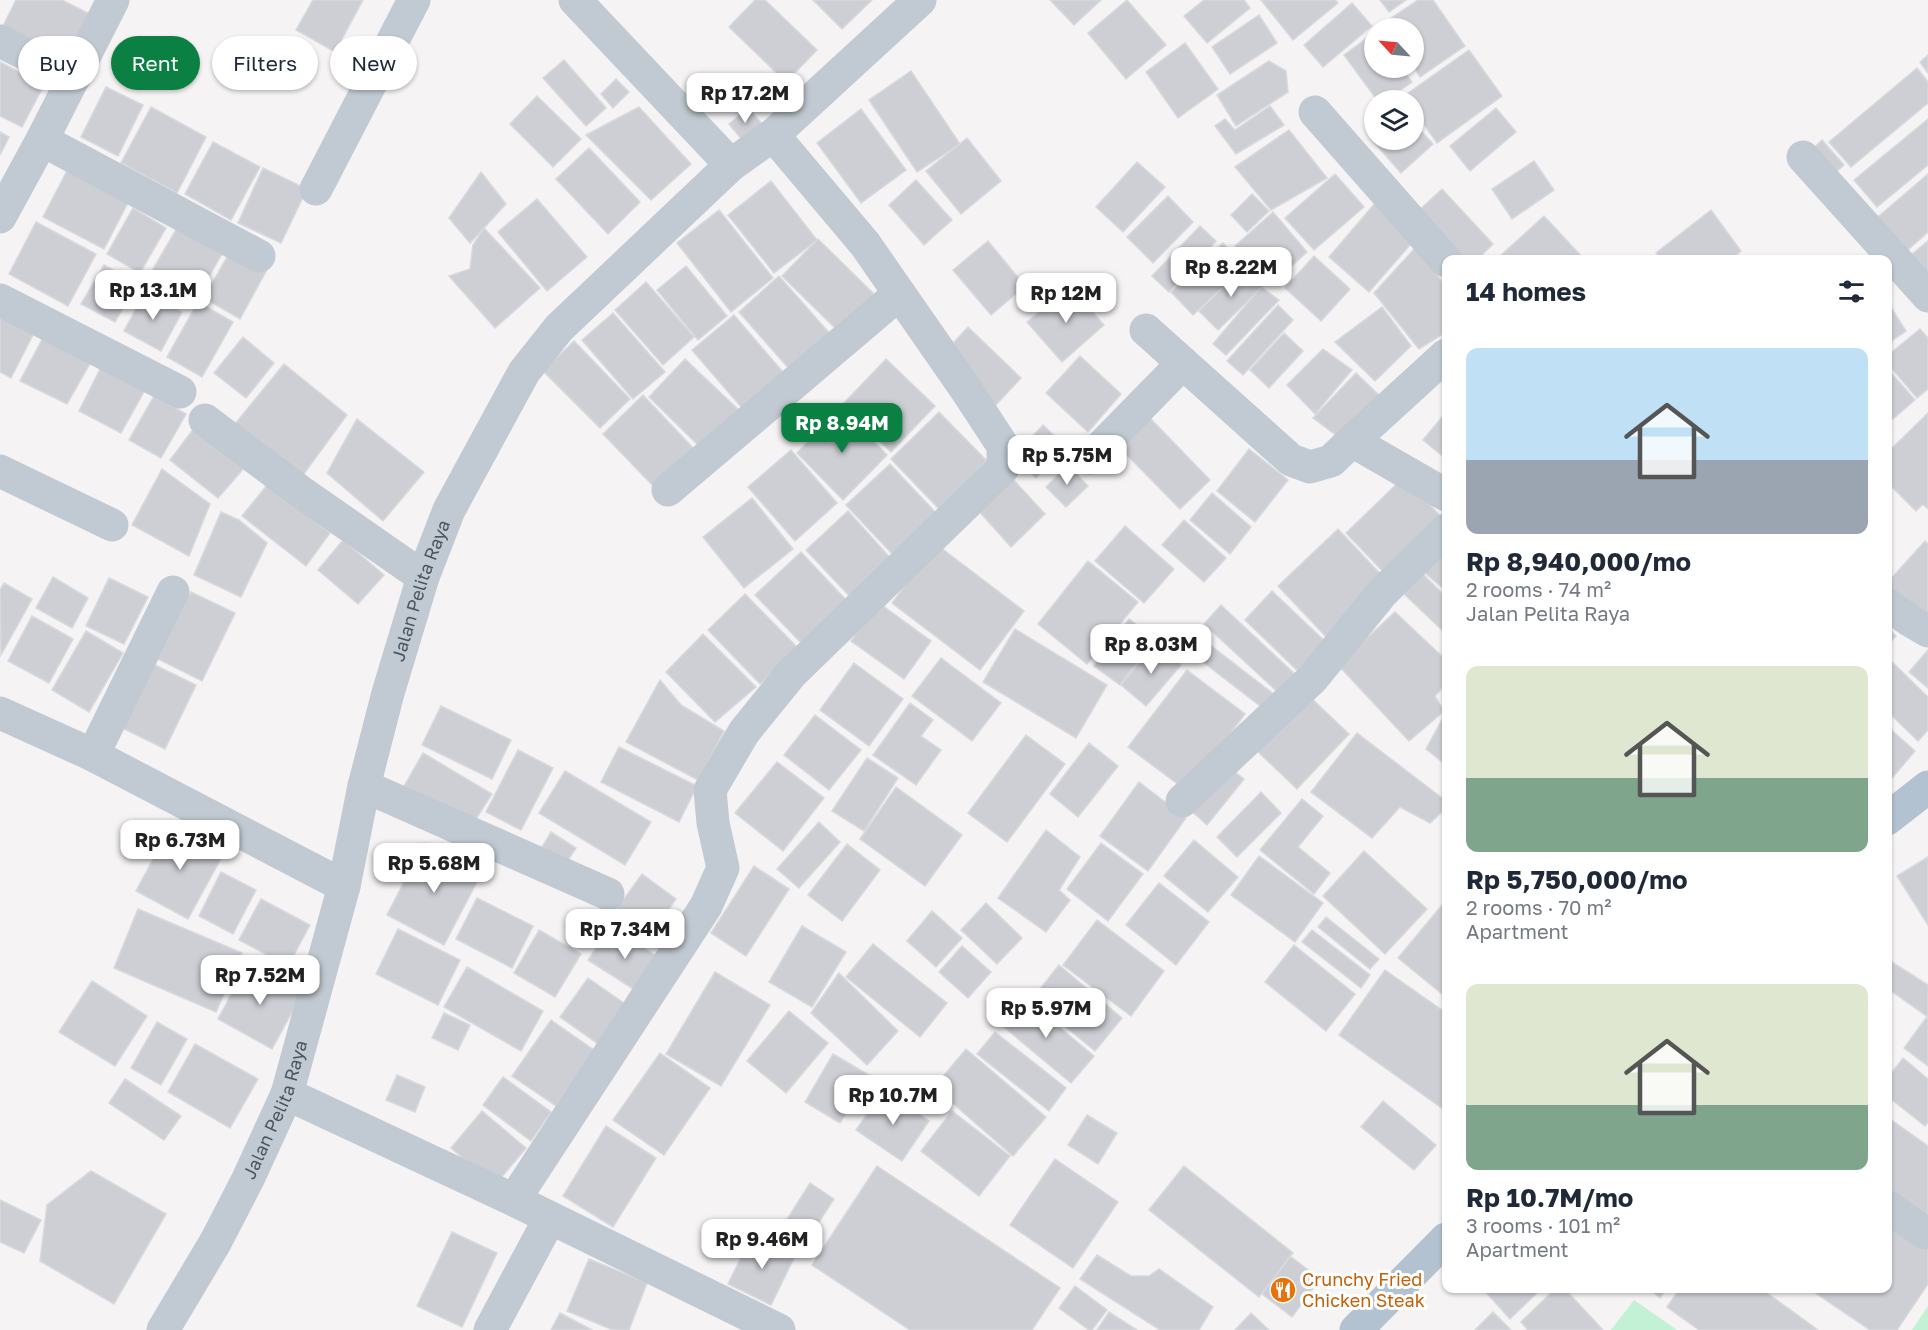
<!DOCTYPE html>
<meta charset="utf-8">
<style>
body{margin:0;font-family:"Golos Text",sans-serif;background:#f6f6f7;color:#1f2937;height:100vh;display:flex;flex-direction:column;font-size:22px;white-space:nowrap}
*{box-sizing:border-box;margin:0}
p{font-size:20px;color:#747a83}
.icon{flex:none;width:33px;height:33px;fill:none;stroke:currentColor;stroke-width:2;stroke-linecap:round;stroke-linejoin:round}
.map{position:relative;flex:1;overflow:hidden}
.details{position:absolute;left:1442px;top:255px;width:450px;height:1038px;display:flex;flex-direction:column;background:#fff;border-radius:12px;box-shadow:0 2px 4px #0004}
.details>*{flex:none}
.hud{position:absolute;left:18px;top:36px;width:570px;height:54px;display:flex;gap:12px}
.needle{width:39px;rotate:296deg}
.fabs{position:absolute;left:1364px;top:18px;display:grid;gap:12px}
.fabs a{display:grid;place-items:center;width:60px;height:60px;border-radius:50%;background:#fff;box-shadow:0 2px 4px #0004;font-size:30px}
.price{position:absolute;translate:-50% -51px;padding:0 14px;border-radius:12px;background:#fff;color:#222;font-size:20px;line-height:39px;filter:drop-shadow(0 2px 3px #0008)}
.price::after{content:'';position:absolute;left:50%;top:36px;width:18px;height:14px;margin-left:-9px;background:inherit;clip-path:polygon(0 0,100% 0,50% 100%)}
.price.current{background:#0b8043;color:#fff}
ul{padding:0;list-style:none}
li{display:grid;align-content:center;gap:12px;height:318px;padding:0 24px}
li span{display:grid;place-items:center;height:186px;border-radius:12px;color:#555}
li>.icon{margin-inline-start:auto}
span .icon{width:108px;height:108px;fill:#fffc;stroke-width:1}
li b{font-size:26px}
h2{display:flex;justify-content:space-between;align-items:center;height:72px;padding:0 24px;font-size:26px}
.chip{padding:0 21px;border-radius:27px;background:#fff;box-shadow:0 2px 4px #0004;font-size:21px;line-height:54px}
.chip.current{background:#0b8043;color:#fff}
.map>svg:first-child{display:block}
.green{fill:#c3f1d5}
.building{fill:#cdcfd5;stroke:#d7d9de;stroke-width:1.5}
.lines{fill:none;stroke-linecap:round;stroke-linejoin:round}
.minor{stroke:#c1cad2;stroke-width:33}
.major{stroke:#b3c2d1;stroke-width:33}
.labels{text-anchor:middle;stroke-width:6;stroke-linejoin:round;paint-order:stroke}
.street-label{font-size:18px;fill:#4a5661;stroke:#fff}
.food-label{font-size:18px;fill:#c56008;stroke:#fff;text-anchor:start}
</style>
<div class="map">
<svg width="1928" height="1330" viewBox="0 0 1928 1330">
<rect width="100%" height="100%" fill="#f5f3f3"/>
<path class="green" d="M1634,1300L1677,1330H1611Z
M1928,1306V1330H1912Z"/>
<path class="building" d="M16,0H62L90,14L65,65L0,32Z
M313,0H363L335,52L296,30Z
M755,0H765L817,50L786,82L729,27Z
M813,0H872L842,29Z
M1050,0H1101L1074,25Z
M1127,0L1166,45L1126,79L1088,33Z
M1204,0H1244L1250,8L1207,43L1184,16Z
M1261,0H1335L1338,3L1293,40Z
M1380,0H1406L1389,12Z
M1418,0H1433L1465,46L1420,77L1413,66V28H1388L1384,23Z
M1352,3L1372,26L1323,67L1304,45Z
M1259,15L1277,43L1230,74L1212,47Z
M1374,33V68H1402L1412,82L1386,100H1377L1344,55Z
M1185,43L1218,89L1178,118L1146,72Z
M1469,50L1502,96L1437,143L1413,109V100H1407L1404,96Z
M1928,55V73L1920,62Z
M564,60L606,108L586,126L543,78Z
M1269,61L1286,71L1288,92L1236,126L1217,95Z
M0,62L44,85L22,127L0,116Z
M1917,68L1928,82V103L1851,167L1829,142Z
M911,71L960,144L917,172L869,100Z
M616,79L629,92L613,108L601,94Z
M106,87L143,105L118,156L81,137Z
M537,96L581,139L553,167L510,124Z
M1270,106L1284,125L1236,154L1215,126L1225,119L1235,130Z
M151,107L206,137L177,193L121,163Z
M639,107L691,164L651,200L586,135Z
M748,108L762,124L743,141L729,124Z
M1496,108L1516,132L1470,171L1450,146Z
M861,109L906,170L861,203L817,143Z
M1928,119V165L1877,207L1854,180Z
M1413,122L1433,144L1401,173L1371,139L1374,136V140H1413Z
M1289,130L1327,178L1271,210L1235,167Z
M0,132L9,137L0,155Z
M967,138L1001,181L961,214L926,171Z
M1822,140L1844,165L1828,179L1806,155Z
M213,142L260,167L231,220L185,194Z
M589,148L640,202L608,234L556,179Z
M1534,161L1554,190L1512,219L1492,189Z
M1137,162L1165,187L1123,232L1096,207Z
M70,165L131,197L104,249L43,217Z
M263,168L307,189L281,243L238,223Z
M481,172L506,204L470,243L449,218Z
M1335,174L1364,207L1314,250L1285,218Z
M1928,174V232L1901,256L1872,222Z
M916,180L952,220L924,245L889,205Z
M771,181L817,240L774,273L728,215Z
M1442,189L1493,244L1477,260H1455L1414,215Z
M1252,194L1269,211L1247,232L1231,215Z
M1168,196L1193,222L1153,263L1127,237Z
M537,199L587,257L547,291L498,232Z
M1376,202L1417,237L1369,292L1329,257Z
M133,208L166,228L140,273L107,254Z
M719,210L773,278L731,312L677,243Z
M1711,210L1741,251L1730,260H1661L1656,253Z
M1273,212L1307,252L1270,286L1235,246Z
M1544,216L1585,260H1501L1499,257Z
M36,222L96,254L68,306L9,274Z
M1200,226L1216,241L1169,292L1152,276Z
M177,228L222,254L191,308L146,281Z
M484,228L540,288L495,328L449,276L470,269L473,245Z
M818,239L876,296L840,333L782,276Z
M988,241L1025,286L991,315L953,270Z
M1928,241V288L1905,260Z
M1223,243L1244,267L1193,315L1171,292Z
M233,246L269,266L240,319L204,298Z
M1416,247L1446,287V332L1419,349L1374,293Z
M1314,256L1350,289L1321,321L1285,288Z
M104,265L137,284L115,322L81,304Z
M686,266L727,316L698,340L657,290Z
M1244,267L1263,286L1218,330L1199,311Z
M779,276L831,335L791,371L739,312Z
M646,282L694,337L663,365L615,310Z
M1070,286L1104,325L1062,362L1027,322Z
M1261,287L1279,300L1226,355L1213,344Z
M145,292L182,312L161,351L124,331Z
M198,302L233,322L202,377L167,357Z
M1278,305L1293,320L1243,375L1227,361Z
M1382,307L1411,346L1375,381L1335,342Z
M1892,309L1906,331L1887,344V312Z
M0,311L35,331L11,378L0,372Z
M613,313L665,372L633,399L582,340Z
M734,315L788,378L747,414L692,350Z
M968,327L1021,378L996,405L942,355Z
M1920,329L1928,338V389L1917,398L1887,363V356Z
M1284,333L1303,351L1269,388L1250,370Z
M45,334L92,360L67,404L20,381Z
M243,337L274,363L246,398L214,373Z
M574,341L630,399L600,428L543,371Z
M1323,349L1352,370L1315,414L1287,385Z
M1080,356L1121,394L1088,432L1046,393Z
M685,359L742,413L705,452L649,397Z
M886,359L935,406L891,452L842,405Z
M284,364L347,415L301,478L230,430Z
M101,367L145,390L121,433L79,411Z
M1887,368L1915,400L1893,419L1887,412Z
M1356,373L1380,396L1345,442L1313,418Z
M643,395L696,451L656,489L603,434Z
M154,396L186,414L161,458L129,440Z
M841,408L887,455L843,500L797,453Z
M939,412L987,461L939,509L891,459Z
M1446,412V459L1423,440Z
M1928,413V509L1923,504L1916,511L1887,482V453Z
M1150,418L1210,480L1180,509L1120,448Z
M357,419L424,472L383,521L327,473Z
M197,424L245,467L218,498L170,460Z
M1043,425L1065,446L1036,478L1013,457Z
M1249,449L1288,480L1255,522L1217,491Z
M791,450L837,503L795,541L748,487Z
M890,464L937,514L894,556L846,505Z
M1068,465L1088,486L1066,507L1046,487Z
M162,469L210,504L189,556L132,525Z
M1010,476L1045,514L1011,547L976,508Z
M1404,477L1446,522L1392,581L1346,533Z
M268,484L330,533L306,566L242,516Z
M1212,493L1251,527L1230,554L1190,520Z
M752,498L793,549L744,588L703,537Z
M848,511L894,562L853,600L806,550Z
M221,512L239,520L267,543L241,597L194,575Z
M1184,520L1226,558L1204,582L1162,545Z
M1125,526L1174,569L1144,603L1095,561Z
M1338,529L1389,583L1329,640L1278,586Z
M343,540L384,575L358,604L318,570Z
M1925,541L1928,544V627L1887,589V583Z
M936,544L1024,611L980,670L892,603Z
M1446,545V591L1423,571Z
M801,552L848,602L803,645L755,595Z
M1088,561L1138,602L1087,664L1038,624Z
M1423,574L1446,597V627L1442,630L1404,594Z
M53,577L88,598L72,628L36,608Z
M109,578L148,597L124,644L86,626Z
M4,583L32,599L1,655L0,590Z
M1272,591L1331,647L1303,676L1245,620Z
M191,592L235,613L202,681L158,659Z
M745,594L798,648L760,684L708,630Z
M879,603L931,641L904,679L851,641Z
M1221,605L1298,677L1281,695L1204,624Z
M1395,612L1446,660V684L1435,696L1444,711L1409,741L1338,665Z
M32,616L73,639L49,683L8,661Z
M1129,619L1155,638L1120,685L1094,666Z
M1887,627L1896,636L1887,646Z
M1015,629L1107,685L1076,738L983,682Z
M86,631L123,653L89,712L52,690Z
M1192,631L1275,695L1264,709L1181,645Z
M703,634L756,687L715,722L666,672Z
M1155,643L1181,665L1146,706L1121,685Z
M1928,650V688L1909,672Z
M1887,657L1928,697V730L1918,741L1887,711Z
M941,658L1001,703L972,741L912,696Z
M151,663L196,685L165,749L120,727Z
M854,663L903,699L869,746L820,710Z
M1187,670L1245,714L1187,791L1128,747Z
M660,680L681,705L724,731L698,780L626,742Z
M1308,695L1349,734L1297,789L1256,750Z
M910,703L933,720L921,736L941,750L916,785L873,755Z
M441,706L511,740L492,779L422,745Z
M1446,712V765L1426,749Z
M815,715L861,750L829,790L784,755Z
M1887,726L1915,751L1887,784Z
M1357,733L1446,801V808L1430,823L1400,807L1372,838L1311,792Z
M1026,735L1065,764L1007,842L968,813Z
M1089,743L1118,766L1078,817L1050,794Z
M619,747L697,786L679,822L601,782Z
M518,750L553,768L521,830L486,812Z
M423,753L492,794L471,827L403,788Z
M867,758L898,778L864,831L832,811Z
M777,762L824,798L783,851L735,813Z
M1225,764L1244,779L1207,825L1188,808Z
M565,771L651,822L625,865L539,813Z
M1139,782L1186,818L1148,871L1100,836Z
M896,787L962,835L925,886L860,839Z
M1261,792L1281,813L1237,857L1217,837Z
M1302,799L1323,816L1298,847L1330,873L1314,894L1260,850Z
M819,822L840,842L799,888L777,869Z
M172,824L225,851L188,919L136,891Z
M1046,830L1080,857L1059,890L1070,900L1046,932L998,898Z
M551,832L576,848L567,862L542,847Z
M1194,840L1238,877L1208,912L1164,876Z
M424,843L481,874L444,945L387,915Z
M1101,843L1143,874L1108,921L1067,889Z
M847,844L880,870L842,921L808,895Z
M1364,851L1427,909L1385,954L1323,896Z
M1259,856L1323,903L1295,942L1231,895Z
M1928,857V925L1897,876Z
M754,866L789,889L746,956L711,933Z
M221,872L256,890L233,934L199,916Z
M642,874L676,899L648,940L613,914Z
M1159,883L1209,922L1176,965L1126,925Z
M477,898L533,926L512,968L456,939Z
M261,899L310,925L288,966L239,940Z
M986,903L1022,938L997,964L961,930Z
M1442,905L1446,908V990L1442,994L1398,958Z
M138,909L242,953L216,1012L114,968Z
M932,911L962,938L936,967L907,941Z
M1326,917L1379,959L1370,969L1318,927Z
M1097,920L1164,971L1131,1016L1063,965Z
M611,926L662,960L641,994L588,960Z
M802,926L846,952L812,1007L769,982Z
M398,929L460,960L438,1005L376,974Z
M539,930L581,954L555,997L514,973Z
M1312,930L1370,975L1361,988L1302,942Z
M873,944L947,1003L920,1037L846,977Z
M1294,945L1355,994L1326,1031L1265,982Z
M962,946L991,972L968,998L939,972Z
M1887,959L1928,985V1017L1887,988Z
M248,963L303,992L272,1049L218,1019Z
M1059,965L1122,1018L1095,1051L1032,999Z
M467,967L543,1011L521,1051L444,1007Z
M1385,970L1446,1013V1111L1339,1035Z
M715,972L770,1005L721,1086L666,1054Z
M839,973L898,1031L867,1065L811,1013Z
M588,978L628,1006L601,1046L560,1017Z
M92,981L147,1016L115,1066L59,1032Z
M1022,996L1094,1056L1071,1083L999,1023Z
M789,1011L828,1043L786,1093L747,1061Z
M444,1013L470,1025L458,1050L432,1038Z
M1926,1018L1928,1019V1066L1904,1048Z
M551,1020L594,1050L556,1106L512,1076Z
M157,1022L187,1039L161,1085L131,1068Z
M995,1032L1066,1088L1049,1111L977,1054Z
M195,1044L258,1079L230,1128L168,1092Z
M966,1049L1046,1117L1013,1156L934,1087Z
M660,1053L710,1088L664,1155L613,1120Z
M833,1054L869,1075L840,1123L805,1102Z
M1903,1058L1928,1079V1122L1925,1126L1887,1096V1079Z
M397,1075L425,1087L415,1112L386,1100Z
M503,1077L551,1112L531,1141L483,1105Z
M125,1079L181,1116L164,1140L109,1103Z
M884,1090L929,1121L902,1161L856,1130Z
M1383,1101L1436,1145L1414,1170L1361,1127Z
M482,1111L526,1148L495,1185L451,1148Z
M952,1111L1010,1156L979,1196L921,1151Z
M1087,1115L1117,1133L1098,1164L1068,1145Z
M1890,1119L1928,1146V1221L1887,1191V1123Z
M606,1126L656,1158L613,1227L563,1196Z
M1055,1159L1118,1202L1073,1268L1010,1225Z
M877,1166L1060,1288L1032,1330H910L812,1265Z
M1184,1166L1293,1253L1259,1297L1149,1210Z
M91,1171L166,1214L114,1304L40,1261L47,1205Z
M810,1183L834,1199L808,1239L784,1224Z
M0,1200L41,1220L24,1253L0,1242Z
M1887,1213L1928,1241V1284L1897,1330H1870L1808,1288H1887Z
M452,1232L497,1253L462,1327L417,1306Z
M752,1235L795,1256L771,1305L728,1284Z
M1097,1255L1131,1276H1149L1159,1269L1213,1307L1199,1330H1160L1080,1279Z
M1290,1256L1320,1279L1292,1317L1262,1294Z
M589,1259L647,1283L629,1330H613L567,1311Z
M1075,1286L1107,1310L1092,1330H1089L1059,1308Z
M1482,1288H1542L1510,1319Z
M1556,1288H1564L1603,1330H1528L1521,1322Z
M1648,1288H1667L1660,1298Z
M1680,1288H1760L1818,1330H1699L1667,1307Z
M1109,1312L1137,1330H1097Z
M1493,1312L1511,1330H1475Z
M560,1313L592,1330H551Z
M1251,1313L1269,1330H1235Z"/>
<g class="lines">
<g class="minor">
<path d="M575,0L731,165"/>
<path d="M0,41L74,78"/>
<path d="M1315,112L1446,261"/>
<path d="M42,140L259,256"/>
<path d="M1803,157L1928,296"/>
<path d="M316,189L414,0"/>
<path d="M0,217L42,140L113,0"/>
<path d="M0,300L180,392"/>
<path d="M1146,330L1291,460L1310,467L1331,461L1352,441"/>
<path d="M1446,355L1352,441L1446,495"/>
<path d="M205,420L301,492L423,577"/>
<path d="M1090,458L1183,363"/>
<path d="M0,471L112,525"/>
<path d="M668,490L899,294"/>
<path d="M1887,604L1909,620L1928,631"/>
<path d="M0,713L93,755L344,886"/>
<path d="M93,755L173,592"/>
<path d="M364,786L608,894"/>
<path d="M1182,801L1312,679L1382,593L1446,530"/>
<path d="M287,1094L514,1200L779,1330"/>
<path d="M514,1200L706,906L723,868L713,823L710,790L744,732L791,674L1003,468V446L965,388L865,244L773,135"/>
<path d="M1887,1206L1925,1233"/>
<path id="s1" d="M163,1330L216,1241L248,1179L287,1094L344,886L364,786L388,693L423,577L449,510L524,372L559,328L731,165L773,135L920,0"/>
<path d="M490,1330L550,1218"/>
</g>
<path class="major" d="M1887,819L1928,787
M1356,1330L1446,1239"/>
</g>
<defs>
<g id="restaurant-disc" transform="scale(1.35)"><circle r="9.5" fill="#e8710a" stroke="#fff"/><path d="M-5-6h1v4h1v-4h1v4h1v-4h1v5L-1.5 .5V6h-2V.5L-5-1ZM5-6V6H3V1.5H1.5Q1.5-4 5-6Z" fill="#fff"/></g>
</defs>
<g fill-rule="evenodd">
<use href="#restaurant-disc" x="1283" y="1290"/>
</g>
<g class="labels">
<g class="street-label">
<text dy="6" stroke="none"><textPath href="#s1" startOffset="788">Jalan Pelita Raya</textPath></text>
<text dy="6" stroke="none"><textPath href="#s1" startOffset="248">Jalan Pelita Raya</textPath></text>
</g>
<g class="food-label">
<text x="1302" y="1286">Crunchy Fried<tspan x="1302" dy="21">Chicken Steak</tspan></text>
</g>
</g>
</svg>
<div class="fabs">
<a><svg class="needle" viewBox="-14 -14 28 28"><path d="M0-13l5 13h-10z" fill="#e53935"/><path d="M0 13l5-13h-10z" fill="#747a83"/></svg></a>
<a><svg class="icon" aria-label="layers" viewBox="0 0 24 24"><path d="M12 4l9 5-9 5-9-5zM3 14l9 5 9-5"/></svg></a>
</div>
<b class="price" style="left:745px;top:124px">Rp 17.2M</b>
<b class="price" style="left:1231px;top:298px">Rp 8.22M</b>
<b class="price" style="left:153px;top:321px">Rp 13.1M</b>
<b class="price" style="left:1066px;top:324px">Rp 12M</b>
<b class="price current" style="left:842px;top:454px">Rp 8.94M</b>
<b class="price" style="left:1067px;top:486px">Rp 5.75M</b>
<b class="price" style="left:1151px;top:675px">Rp 8.03M</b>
<b class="price" style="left:180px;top:871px">Rp 6.73M</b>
<b class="price" style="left:434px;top:894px">Rp 5.68M</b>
<b class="price" style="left:625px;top:960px">Rp 7.34M</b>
<b class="price" style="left:260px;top:1006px">Rp 7.52M</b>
<b class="price" style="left:1046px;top:1039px">Rp 5.97M</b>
<b class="price" style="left:893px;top:1126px">Rp 10.7M</b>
<b class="price" style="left:762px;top:1270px">Rp 9.46M</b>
<div class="hud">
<a class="chip">Buy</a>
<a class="chip current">Rent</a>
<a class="chip">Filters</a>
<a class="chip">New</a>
</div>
<section class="details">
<h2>14 homes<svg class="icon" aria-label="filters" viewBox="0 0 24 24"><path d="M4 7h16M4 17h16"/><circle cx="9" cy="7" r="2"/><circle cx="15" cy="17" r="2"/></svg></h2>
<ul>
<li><span style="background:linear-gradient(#bfe0f5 60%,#9aa5b1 0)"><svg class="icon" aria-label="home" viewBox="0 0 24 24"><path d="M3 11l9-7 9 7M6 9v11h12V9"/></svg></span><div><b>Rp 8,940,000/mo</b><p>2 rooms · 74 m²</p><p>Jalan Pelita Raya</p></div></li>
<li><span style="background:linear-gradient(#dfe7d0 60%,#7fa58c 0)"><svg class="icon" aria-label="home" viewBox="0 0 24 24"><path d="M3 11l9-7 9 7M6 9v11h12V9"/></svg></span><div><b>Rp 5,750,000/mo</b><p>2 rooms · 70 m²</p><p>Apartment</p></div></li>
<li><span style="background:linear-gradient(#dfe7d0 65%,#7fa58c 0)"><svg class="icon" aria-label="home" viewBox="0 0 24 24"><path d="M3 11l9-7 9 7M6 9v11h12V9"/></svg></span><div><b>Rp 10.7M/mo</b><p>3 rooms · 101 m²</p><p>Apartment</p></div></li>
</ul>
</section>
</div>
